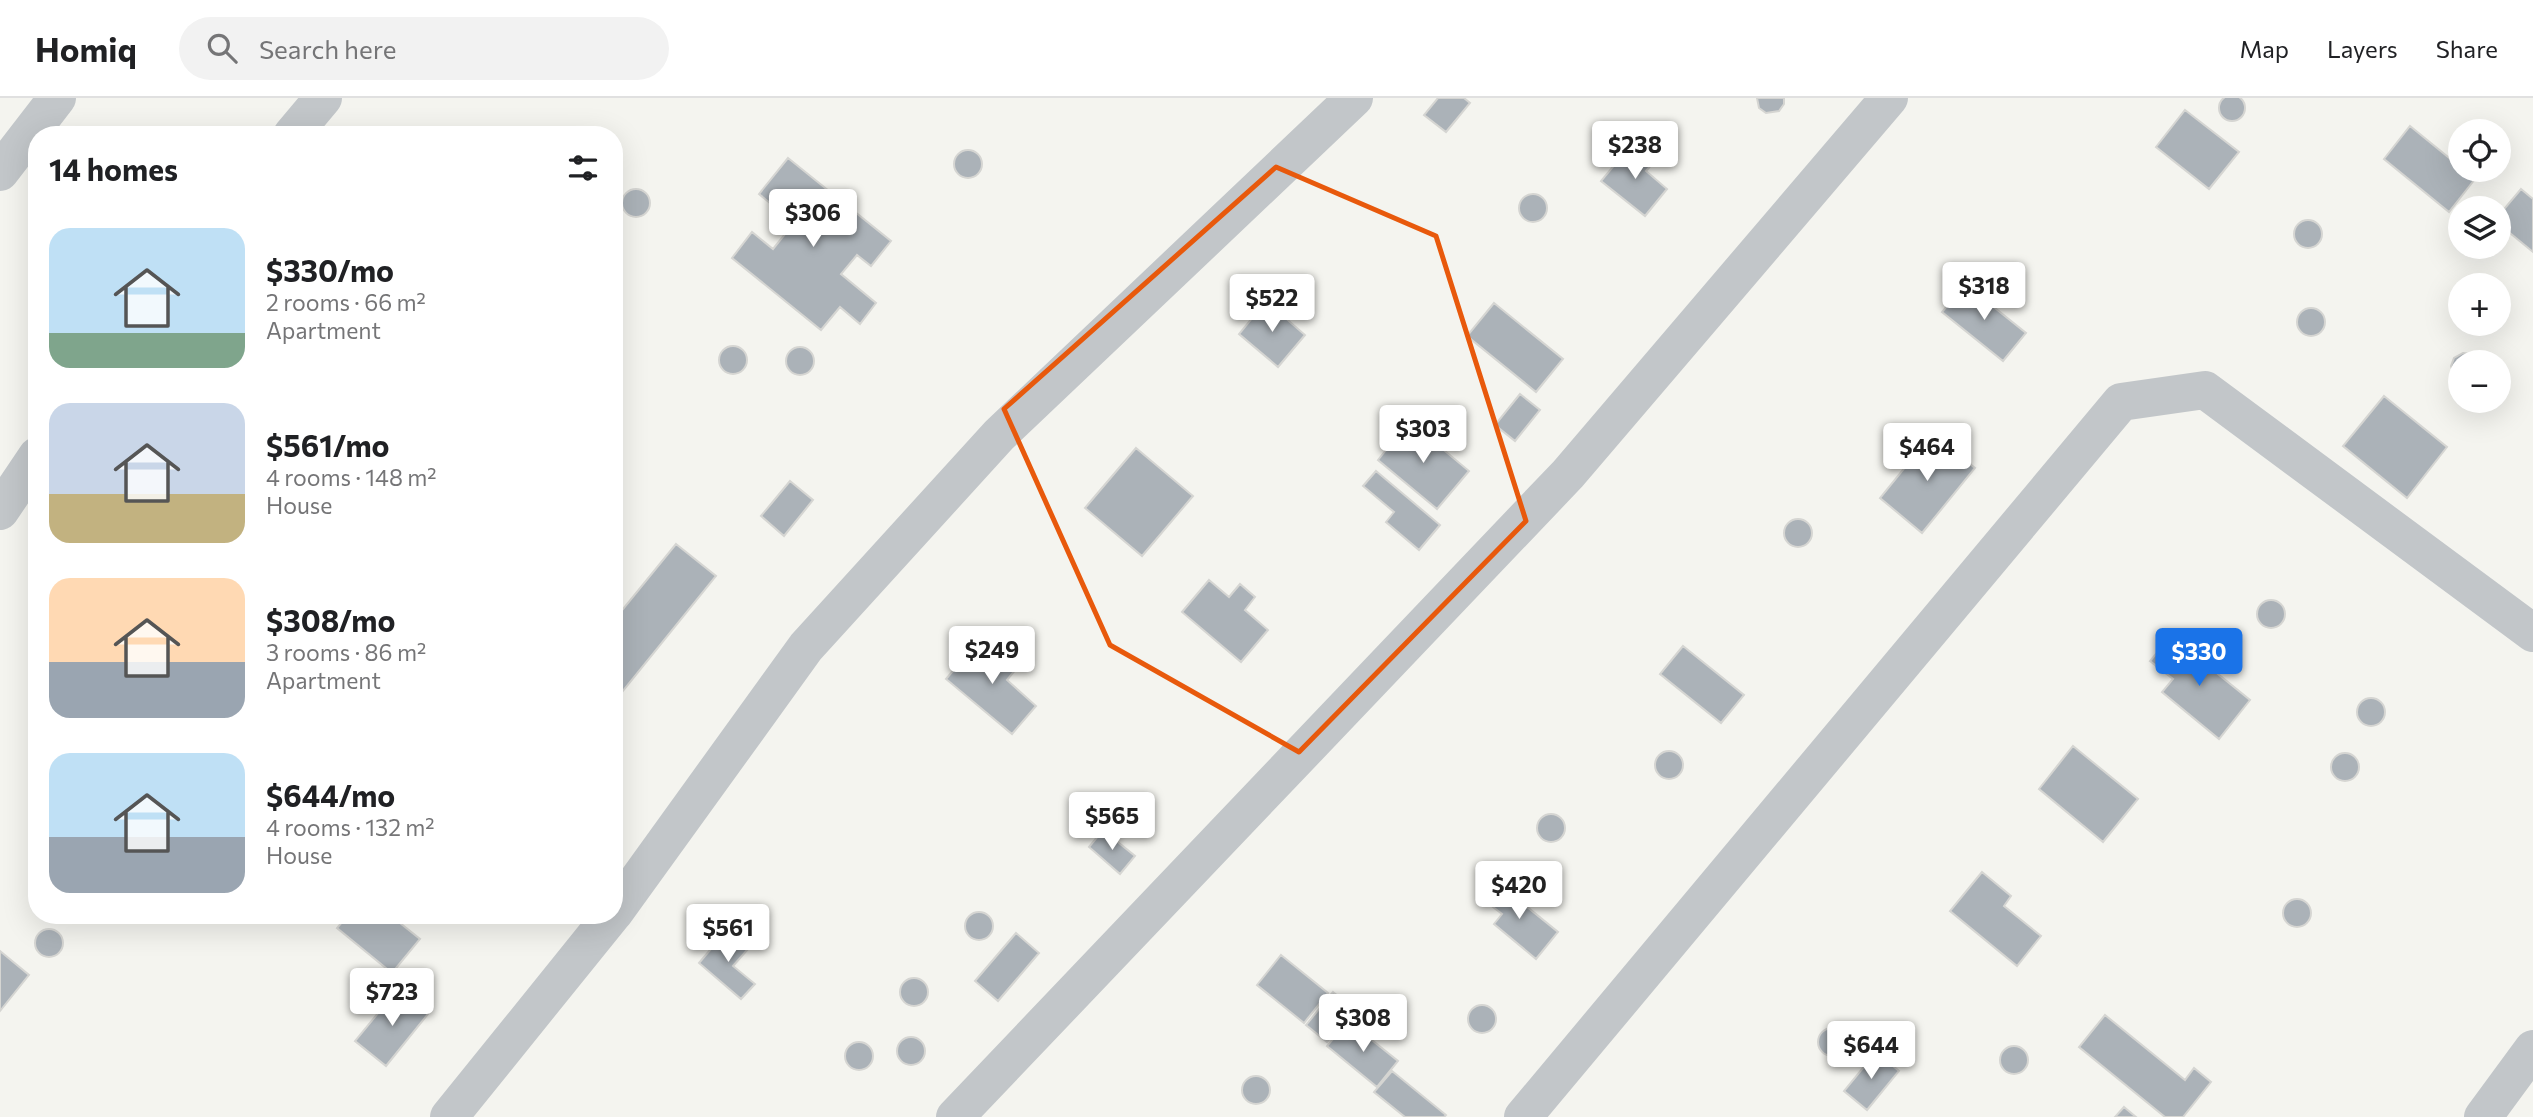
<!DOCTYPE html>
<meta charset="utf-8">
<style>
body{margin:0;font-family:Commissioner,sans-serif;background:#f2f2f2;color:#202124;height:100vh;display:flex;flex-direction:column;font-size:26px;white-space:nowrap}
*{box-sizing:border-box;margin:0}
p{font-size:23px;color:#757577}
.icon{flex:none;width:38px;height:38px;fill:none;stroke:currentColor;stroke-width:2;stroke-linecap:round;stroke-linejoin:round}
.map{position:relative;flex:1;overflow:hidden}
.details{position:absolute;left:28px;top:28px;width:595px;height:798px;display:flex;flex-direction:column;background:#fff;border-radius:28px;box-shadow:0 7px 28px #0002}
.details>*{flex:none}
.fabs{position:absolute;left:2448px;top:21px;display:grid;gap:14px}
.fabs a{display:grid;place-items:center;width:63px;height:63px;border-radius:50%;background:#fff;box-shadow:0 7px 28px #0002;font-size:35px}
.price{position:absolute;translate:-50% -60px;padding:0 16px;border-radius:7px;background:#fff;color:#222;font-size:23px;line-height:46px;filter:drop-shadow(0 2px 4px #0008)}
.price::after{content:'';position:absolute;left:50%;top:42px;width:21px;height:16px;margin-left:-10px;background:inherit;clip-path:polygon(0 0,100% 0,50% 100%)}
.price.on{background:#1a73e8;color:#fff}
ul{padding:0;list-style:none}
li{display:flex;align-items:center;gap:21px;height:175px;padding:0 21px}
li span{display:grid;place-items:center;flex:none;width:196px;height:140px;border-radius:21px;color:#555}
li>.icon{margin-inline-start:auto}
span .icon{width:84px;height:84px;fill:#fffc;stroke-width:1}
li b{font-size:30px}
h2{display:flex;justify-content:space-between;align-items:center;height:84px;padding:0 21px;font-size:30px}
header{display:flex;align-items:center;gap:42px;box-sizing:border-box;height:98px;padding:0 35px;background:#fff;border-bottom:2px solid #e0e0e0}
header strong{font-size:33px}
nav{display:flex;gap:38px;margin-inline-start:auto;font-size:24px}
.search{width:490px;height:63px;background:#f2f2f2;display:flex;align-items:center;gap:18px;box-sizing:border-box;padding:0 24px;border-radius:38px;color:#757577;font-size:26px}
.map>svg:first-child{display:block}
.building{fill:#abb2b8;stroke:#d5d5d2;stroke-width:2}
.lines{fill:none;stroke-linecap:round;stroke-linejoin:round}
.street{stroke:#c2c6c9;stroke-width:38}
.marked{fill:none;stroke:#e8590c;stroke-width:5;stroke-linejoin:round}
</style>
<header>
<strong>Homiq</strong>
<div class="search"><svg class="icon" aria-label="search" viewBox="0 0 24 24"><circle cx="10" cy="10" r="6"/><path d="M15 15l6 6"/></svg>Search here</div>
<nav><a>Map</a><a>Layers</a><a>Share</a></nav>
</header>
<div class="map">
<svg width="2533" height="1019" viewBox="0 0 2533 1019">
<rect width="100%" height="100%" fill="#f4f4ef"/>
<path class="building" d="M2219 10a13 13 0 1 1 26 0a13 13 0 1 1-26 0Z
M1438,0H1464L1470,5L1446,34L1424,17Z
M1757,0H1784V6L1779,13L1766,15L1759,10Z
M2185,12L2239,54L2209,91L2156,49Z
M2410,28L2475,81L2449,114L2384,61Z
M1631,47L1653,65L1646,73L1667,91L1645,118L1601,83Z
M954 66a14 14 0 1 1 28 0a14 14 0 1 1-28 0Z
M788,60L891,143L871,168L857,157L841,176L876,205L860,226L840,209L821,232L732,160L752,134L773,151L794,125L759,96Z
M2521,91L2533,101V154L2499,126V117Z
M622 105a14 14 0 1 1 28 0a14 14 0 1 1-28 0Z
M1519 110a14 14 0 1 1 28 0a14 14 0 1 1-28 0Z
M2294 136a14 14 0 1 1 28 0a14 14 0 1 1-28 0Z
M1965,186L2026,235L2003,263L1942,214Z
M1266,203L1305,237L1278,269L1239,236Z
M1494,205L1563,261L1536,294L1467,238Z
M2297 224a14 14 0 1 1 28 0a14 14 0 1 1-28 0Z
M719 262a14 14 0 1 1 28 0a14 14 0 1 1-28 0Z
M786 263a14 14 0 1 1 28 0a14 14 0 1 1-28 0Z
M2463,255L2471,256L2478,264H2460V282L2454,277L2451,268L2454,260Z
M1520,296L1540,312L1515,343L1495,327Z
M2384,298L2447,349L2407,400L2343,348Z
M1409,323L1469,373L1437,411L1378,362Z
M1932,336L1975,370L1922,435L1880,400Z
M1136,350L1193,398L1142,458L1085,410Z
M1376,373L1440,427L1419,452L1386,424L1394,414L1363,388Z
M790,383L813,402L784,438L761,418Z
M1784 435a14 14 0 1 1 28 0a14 14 0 1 1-28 0Z
M676,446L716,478L614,604V522Z
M1209,482L1229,499L1240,486L1255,499L1245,512L1268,532L1241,564L1182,514Z
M2257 516a14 14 0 1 1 28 0a14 14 0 1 1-28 0Z
M2171,538L2250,602L2219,641L2162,594L2173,581L2150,563Z
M981,540L1016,571L1007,582L1036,608L1012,636L946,581Z
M1683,548L1744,597L1721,625L1660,576Z
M2357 614a14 14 0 1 1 28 0a14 14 0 1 1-28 0Z
M2073,648L2138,701L2103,744L2039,691Z
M1655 667a14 14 0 1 1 28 0a14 14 0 1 1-28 0Z
M2331 669a14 14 0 1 1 28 0a14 14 0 1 1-28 0Z
M1537 730a14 14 0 1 1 28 0a14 14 0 1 1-28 0Z
M1103,732L1135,758L1120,776L1089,749Z
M1982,774L2011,798L2004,808L2041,838L2017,868L1950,813Z
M1494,782L1558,834L1536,861L1494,826L1502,816L1480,799Z
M2283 815a14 14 0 1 1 28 0a14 14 0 1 1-28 0Z
M965 828a14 14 0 1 1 28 0a14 14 0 1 1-28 0Z
M348,817H390L420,841L392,875L337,830Z
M35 845a14 14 0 1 1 28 0a14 14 0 1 1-28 0Z
M727,832L748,851L733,868L755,886L741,901L699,865Z
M1016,835L1039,855L998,903L975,883Z
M0,853L29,877L0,913Z
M1281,857L1328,895L1304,925L1257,887Z
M900 894a14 14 0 1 1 28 0a14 14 0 1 1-28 0Z
M398,891L428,916L386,968L355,943Z
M1333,894L1354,911L1327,944L1306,927Z
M1468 921a14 14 0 1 1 28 0a14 14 0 1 1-28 0Z
M2105,917L2185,982L2194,970L2211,984L2183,1019H2165L2079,949Z
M1348,923L1398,963L1377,989L1327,948Z
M1818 944a14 14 0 1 1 28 0a14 14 0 1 1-28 0Z
M897 953a14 14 0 1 1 28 0a14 14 0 1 1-28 0Z
M845 958a14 14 0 1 1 28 0a14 14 0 1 1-28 0Z
M2000 962a14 14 0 1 1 28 0a14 14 0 1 1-28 0Z
M1876,954L1899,973L1867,1012L1844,993Z
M1392,973L1446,1017L1444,1019H1405L1374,994Z
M1242 992a14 14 0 1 1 28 0a14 14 0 1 1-28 0Z
M2124,1009L2136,1019H2115Z"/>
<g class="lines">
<path class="street" d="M292,37L323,0
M0,74L57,0
M0,413L37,358
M614,815L806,549L999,337L1354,0
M449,1019L612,817
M955,1019L1568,376L1889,0
M1523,1019L2121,304L2205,292L2533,535
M2483,1019L2533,951"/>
</g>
<path class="marked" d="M1276,69L1436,138L1526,423L1299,654L1110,547L1004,311Z"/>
</svg>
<div class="fabs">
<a><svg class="icon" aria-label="locate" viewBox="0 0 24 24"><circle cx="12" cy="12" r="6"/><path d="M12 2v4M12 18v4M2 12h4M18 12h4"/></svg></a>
<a><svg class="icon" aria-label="layers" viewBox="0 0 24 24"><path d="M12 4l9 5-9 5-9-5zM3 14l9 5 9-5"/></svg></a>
<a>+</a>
<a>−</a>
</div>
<b class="price" style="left:1635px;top:83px">$238</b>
<b class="price" style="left:813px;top:151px">$306</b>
<b class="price" style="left:1984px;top:224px">$318</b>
<b class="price" style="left:1272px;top:236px">$522</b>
<b class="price" style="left:1423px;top:367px">$303</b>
<b class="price" style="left:1927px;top:385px">$464</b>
<b class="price" style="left:992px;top:588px">$249</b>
<b class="price on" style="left:2199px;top:590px">$330</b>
<b class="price" style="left:1112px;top:754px">$565</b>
<b class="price" style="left:1519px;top:823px">$420</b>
<b class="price" style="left:728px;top:866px">$561</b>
<b class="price" style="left:392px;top:930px">$723</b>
<b class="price" style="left:1363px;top:956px">$308</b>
<b class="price" style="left:1871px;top:983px">$644</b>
<section class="details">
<h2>14 homes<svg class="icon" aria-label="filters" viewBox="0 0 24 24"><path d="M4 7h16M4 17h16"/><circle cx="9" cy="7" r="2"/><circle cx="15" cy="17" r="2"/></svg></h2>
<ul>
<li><span style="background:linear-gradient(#bfe0f5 75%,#7fa58c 0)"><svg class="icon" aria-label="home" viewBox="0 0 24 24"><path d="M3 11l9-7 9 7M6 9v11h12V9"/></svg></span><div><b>$330/mo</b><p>2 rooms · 66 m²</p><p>Apartment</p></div></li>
<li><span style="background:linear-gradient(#c9d6e8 65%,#c2b280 0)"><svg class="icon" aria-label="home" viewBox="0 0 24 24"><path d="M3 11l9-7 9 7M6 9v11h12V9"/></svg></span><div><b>$561/mo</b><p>4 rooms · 148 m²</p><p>House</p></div></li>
<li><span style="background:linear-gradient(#ffd9b3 60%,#9aa5b1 0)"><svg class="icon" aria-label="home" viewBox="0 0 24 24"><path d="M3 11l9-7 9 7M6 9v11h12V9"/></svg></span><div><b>$308/mo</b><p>3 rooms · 86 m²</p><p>Apartment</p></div></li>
<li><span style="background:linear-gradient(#bfe0f5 60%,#9aa5b1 0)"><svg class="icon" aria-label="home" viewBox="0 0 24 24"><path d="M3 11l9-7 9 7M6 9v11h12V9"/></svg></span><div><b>$644/mo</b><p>4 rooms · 132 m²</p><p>House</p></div></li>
</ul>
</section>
</div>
